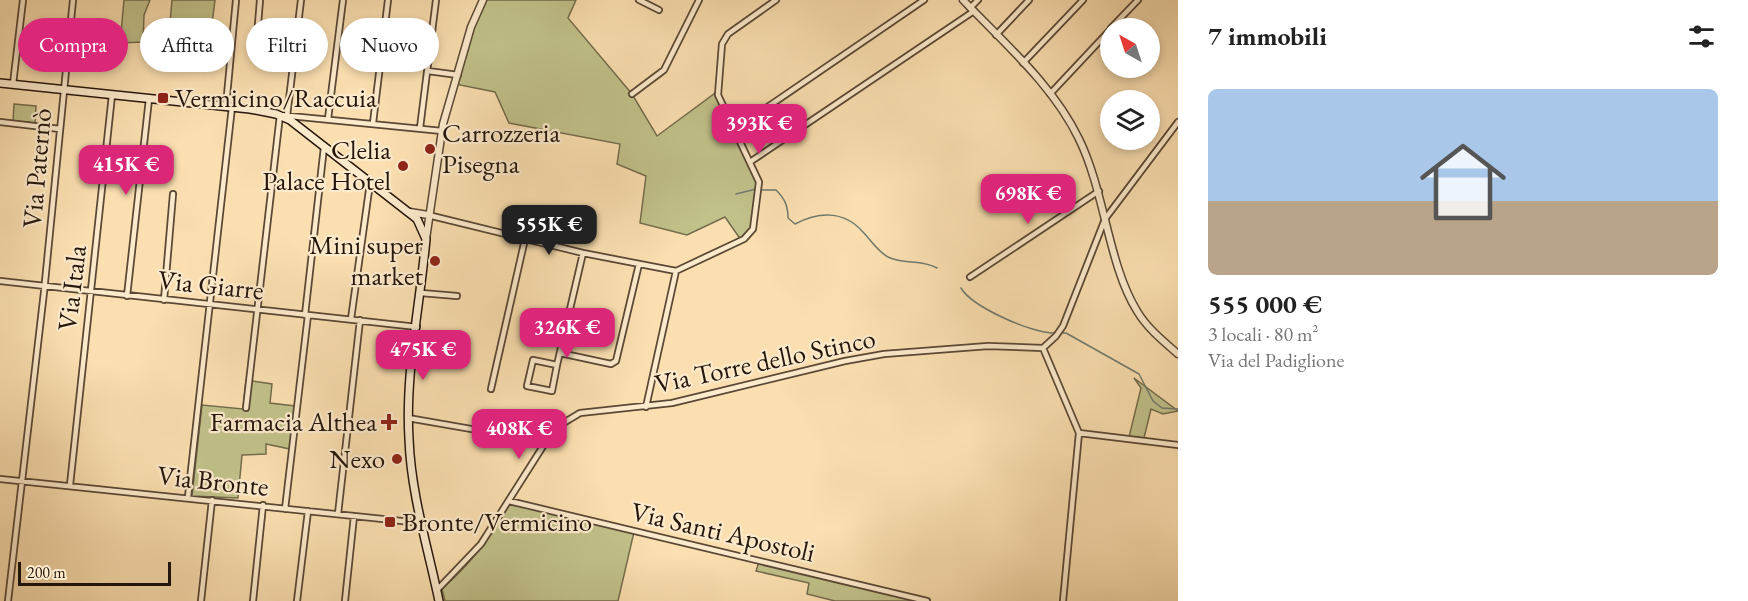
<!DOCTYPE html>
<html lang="it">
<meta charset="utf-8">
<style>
body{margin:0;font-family:"EB Garamond",serif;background:#f6f6f6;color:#222;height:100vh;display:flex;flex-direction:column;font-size:22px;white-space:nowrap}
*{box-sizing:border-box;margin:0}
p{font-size:20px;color:#767676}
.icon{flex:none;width:33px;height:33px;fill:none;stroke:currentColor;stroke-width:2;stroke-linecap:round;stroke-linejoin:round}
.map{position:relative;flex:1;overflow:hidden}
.drawer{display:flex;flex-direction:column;background:#fff;width:570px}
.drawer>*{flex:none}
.guide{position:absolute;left:18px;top:18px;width:570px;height:54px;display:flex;gap:12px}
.needle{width:39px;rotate:321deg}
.buttons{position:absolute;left:1100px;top:18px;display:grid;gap:12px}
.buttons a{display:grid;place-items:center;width:60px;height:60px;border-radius:50%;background:#fff;box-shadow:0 3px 9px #0003;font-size:30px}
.scale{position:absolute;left:18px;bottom:15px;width:153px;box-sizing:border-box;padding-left:6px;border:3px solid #25160c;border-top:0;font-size:16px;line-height:21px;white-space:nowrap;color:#25160c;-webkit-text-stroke:4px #fceacc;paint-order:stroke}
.price{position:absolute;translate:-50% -51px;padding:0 14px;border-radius:12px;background:#db2777;color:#fff;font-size:20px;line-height:39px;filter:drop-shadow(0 2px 3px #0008)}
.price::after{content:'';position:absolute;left:50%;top:36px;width:18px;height:14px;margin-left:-9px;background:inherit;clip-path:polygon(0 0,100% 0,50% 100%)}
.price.selected{background:#222;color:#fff}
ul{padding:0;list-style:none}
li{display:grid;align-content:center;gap:12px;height:318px;padding:0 30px}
li span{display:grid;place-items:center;height:186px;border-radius:9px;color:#555}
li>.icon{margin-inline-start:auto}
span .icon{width:108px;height:108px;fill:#fffc;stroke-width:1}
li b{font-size:26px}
h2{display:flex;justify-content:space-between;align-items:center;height:72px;padding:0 30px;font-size:26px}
.tag{padding:0 21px;border-radius:27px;background:#fff;box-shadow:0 3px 9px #0003;font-size:21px;line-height:54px}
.tag.selected{background:#db2777;color:#fff}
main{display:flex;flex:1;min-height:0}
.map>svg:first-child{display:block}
.green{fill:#c1c18a;stroke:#736c4b;stroke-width:1.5}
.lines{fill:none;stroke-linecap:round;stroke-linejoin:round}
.stream{stroke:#6e7a6e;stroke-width:1.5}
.minor-casing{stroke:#5a4835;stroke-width:8}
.tertiary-casing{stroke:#5a4835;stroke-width:9}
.secondary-casing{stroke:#25160c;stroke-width:10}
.minor{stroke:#fceacc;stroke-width:4.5}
.tertiary{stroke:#fceacc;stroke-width:6}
.secondary{stroke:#fceacc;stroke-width:7}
.poi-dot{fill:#8f2418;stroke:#fceacc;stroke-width:2}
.labels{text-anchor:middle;stroke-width:4.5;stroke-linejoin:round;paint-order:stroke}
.poi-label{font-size:27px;fill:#25160c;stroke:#fceacc;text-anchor:end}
.street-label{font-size:27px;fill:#25160c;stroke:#fceacc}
</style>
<main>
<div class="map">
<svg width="1178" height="601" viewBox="0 0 1178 601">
<rect width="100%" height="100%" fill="#fbdfb0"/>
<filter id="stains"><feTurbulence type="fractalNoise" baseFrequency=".00333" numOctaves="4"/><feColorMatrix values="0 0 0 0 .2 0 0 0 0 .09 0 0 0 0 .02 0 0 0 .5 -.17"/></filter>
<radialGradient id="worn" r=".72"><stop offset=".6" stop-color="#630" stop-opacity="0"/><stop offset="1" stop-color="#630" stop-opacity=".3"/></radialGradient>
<path class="green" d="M124,0H150L144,15L143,42L120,43Z
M172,0H215L209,48L191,44L186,60L167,57Z
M483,0H576L568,18L632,94L657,136L718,91L759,180L752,230L741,240L725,217L687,235L640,223L646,176L617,164L620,144L509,123L495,92L455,84Z
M14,104L36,106L35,123L13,121Z
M1134,378L1178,411L1163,414L1151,409L1144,438L1129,437L1141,388Z
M246,380L272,384L270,403L295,406L290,449L266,444V454L242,455L238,498L192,496L202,405L243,409Z
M510,502L634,532L618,601H445L442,589C470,564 493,536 510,502Z
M759,562L915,601H835L807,594L809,583L756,571Z"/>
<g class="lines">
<path class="stream" d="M762,190H776C785,199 788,206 788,218L795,224C818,212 843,210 862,231C871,240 877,251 888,257C904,265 921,259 937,268
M736,194L756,189
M961,288C972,307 1033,334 1055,333
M1061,333H1066L1139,374L1153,401L1162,408L1178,409"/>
<g class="minor-casing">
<path id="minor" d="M260,0L256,49L295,57
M639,0L659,10
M970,8L978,0
M1111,28L1138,0
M996,35L1029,0
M1023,63L1083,0
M428,71L458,75
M13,84L23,0
M632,94L664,70L699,0
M1050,94L1110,30
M226,106L236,0
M287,116L301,0
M328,119L343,0
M0,122L60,129
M373,123L388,0
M420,128L436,0
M734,130L924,0
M750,162L974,11
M428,215L583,253L676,271L744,239L753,229L759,182L718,95L722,44L728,34L776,0
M970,277L1099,191
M0,281L417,327
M421,293L457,296
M127,296L149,99
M164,300L173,194
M305,315L324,147
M351,319L370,183
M1043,348L1079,433L1063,601
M560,353L611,364L616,361L639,264
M533,360L557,365L552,391L527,386Z
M557,365L583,253
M491,389L525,239
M646,407L676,271
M246,408L280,115L442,131
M408,418L546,442
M1079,433L1178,445
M0,479L421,523
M70,485L112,95
M188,497L232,107
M509,501L927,601
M285,509L308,315
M338,514L360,320
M437,590L481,544L547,440L565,422L580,413L672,403L845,361L884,354L988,346L1043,348L1056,336L1063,326L1105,219L1178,122
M8,601L44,292L73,0
M201,601L212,500
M253,601L263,505
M297,601L308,511
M345,601L354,516"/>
</g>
<g class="tertiary-casing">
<path id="tertiary" d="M963,0C1004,43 1053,85 1079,139C1105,192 1108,264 1137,311C1147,328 1163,341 1178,354
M410,212L428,215
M426,239L443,124L471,27L483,0"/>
</g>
<g class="secondary-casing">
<path id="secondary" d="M0,83L250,109L276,114L290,120L417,219L426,239C420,305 405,373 409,439C411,494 428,548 439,601"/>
</g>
<use href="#minor" class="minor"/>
<use href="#tertiary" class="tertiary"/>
<use href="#secondary" class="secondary"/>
</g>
<g class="poi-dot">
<rect x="157" y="92" width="12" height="12" rx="3"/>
<circle cx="430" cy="149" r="6"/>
<circle cx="403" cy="166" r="6"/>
<circle cx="435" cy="261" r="6"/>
<path d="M386 413h6v6h6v6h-6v6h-6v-6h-6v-6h6z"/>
<circle cx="397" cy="459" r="6"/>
<rect x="384" y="516" width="12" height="12" rx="3"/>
</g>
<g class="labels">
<g class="poi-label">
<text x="175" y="107" text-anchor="start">Vermicino/Raccuia</text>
<text x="442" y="142" text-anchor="start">Carrozzeria<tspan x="442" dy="31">Pisegna</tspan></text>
<text x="391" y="159">Clelia<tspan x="391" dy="31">Palace Hotel</tspan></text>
<text x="423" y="254">Mini super<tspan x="423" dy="31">market</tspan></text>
<text x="377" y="431">Farmacia Althea</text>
<text x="385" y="468">Nexo</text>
<text x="402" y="531" text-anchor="start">Bronte/Vermicino</text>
</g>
<g class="street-label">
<text transform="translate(37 168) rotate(-85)" y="9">Via Paternò</text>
<text transform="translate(211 285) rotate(6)" y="9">Via Giarre</text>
<text transform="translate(72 288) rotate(-83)" y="9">Via Itala</text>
<text transform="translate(765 361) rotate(-12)" y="9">Via Torre dello Stinco</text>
<text transform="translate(213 481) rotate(6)" y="9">Via Bronte</text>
<text transform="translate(723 532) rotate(13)" y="9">Via Santi Apostoli</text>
</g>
</g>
<rect width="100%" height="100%" filter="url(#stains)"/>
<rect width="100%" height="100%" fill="url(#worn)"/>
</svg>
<div class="buttons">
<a><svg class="needle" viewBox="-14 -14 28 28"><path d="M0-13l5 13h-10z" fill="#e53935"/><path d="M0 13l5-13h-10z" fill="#767676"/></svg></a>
<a><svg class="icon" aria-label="layers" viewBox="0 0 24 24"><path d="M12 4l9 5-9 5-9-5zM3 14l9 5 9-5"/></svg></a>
</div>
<div class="scale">200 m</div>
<b class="price" style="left:759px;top:155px">393K €</b>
<b class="price" style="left:126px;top:196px">415K €</b>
<b class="price" style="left:1028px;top:225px">698K €</b>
<b class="price selected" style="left:549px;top:256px">555K €</b>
<b class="price" style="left:567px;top:359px">326K €</b>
<b class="price" style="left:423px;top:381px">475K €</b>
<b class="price" style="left:519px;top:460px">408K €</b>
<div class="guide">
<a class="tag selected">Compra</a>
<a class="tag">Affitta</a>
<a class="tag">Filtri</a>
<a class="tag">Nuovo</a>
</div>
</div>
<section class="drawer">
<h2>7 immobili<svg class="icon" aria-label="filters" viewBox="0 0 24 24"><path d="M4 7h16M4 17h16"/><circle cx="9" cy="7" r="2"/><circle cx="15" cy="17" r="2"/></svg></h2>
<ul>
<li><span style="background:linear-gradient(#a9c7e8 60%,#b9a48a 0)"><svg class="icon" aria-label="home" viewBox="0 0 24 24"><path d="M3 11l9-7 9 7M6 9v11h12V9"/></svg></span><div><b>555 000 €</b><p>3 locali · 80 m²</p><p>Via del Padiglione</p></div></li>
</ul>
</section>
</main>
